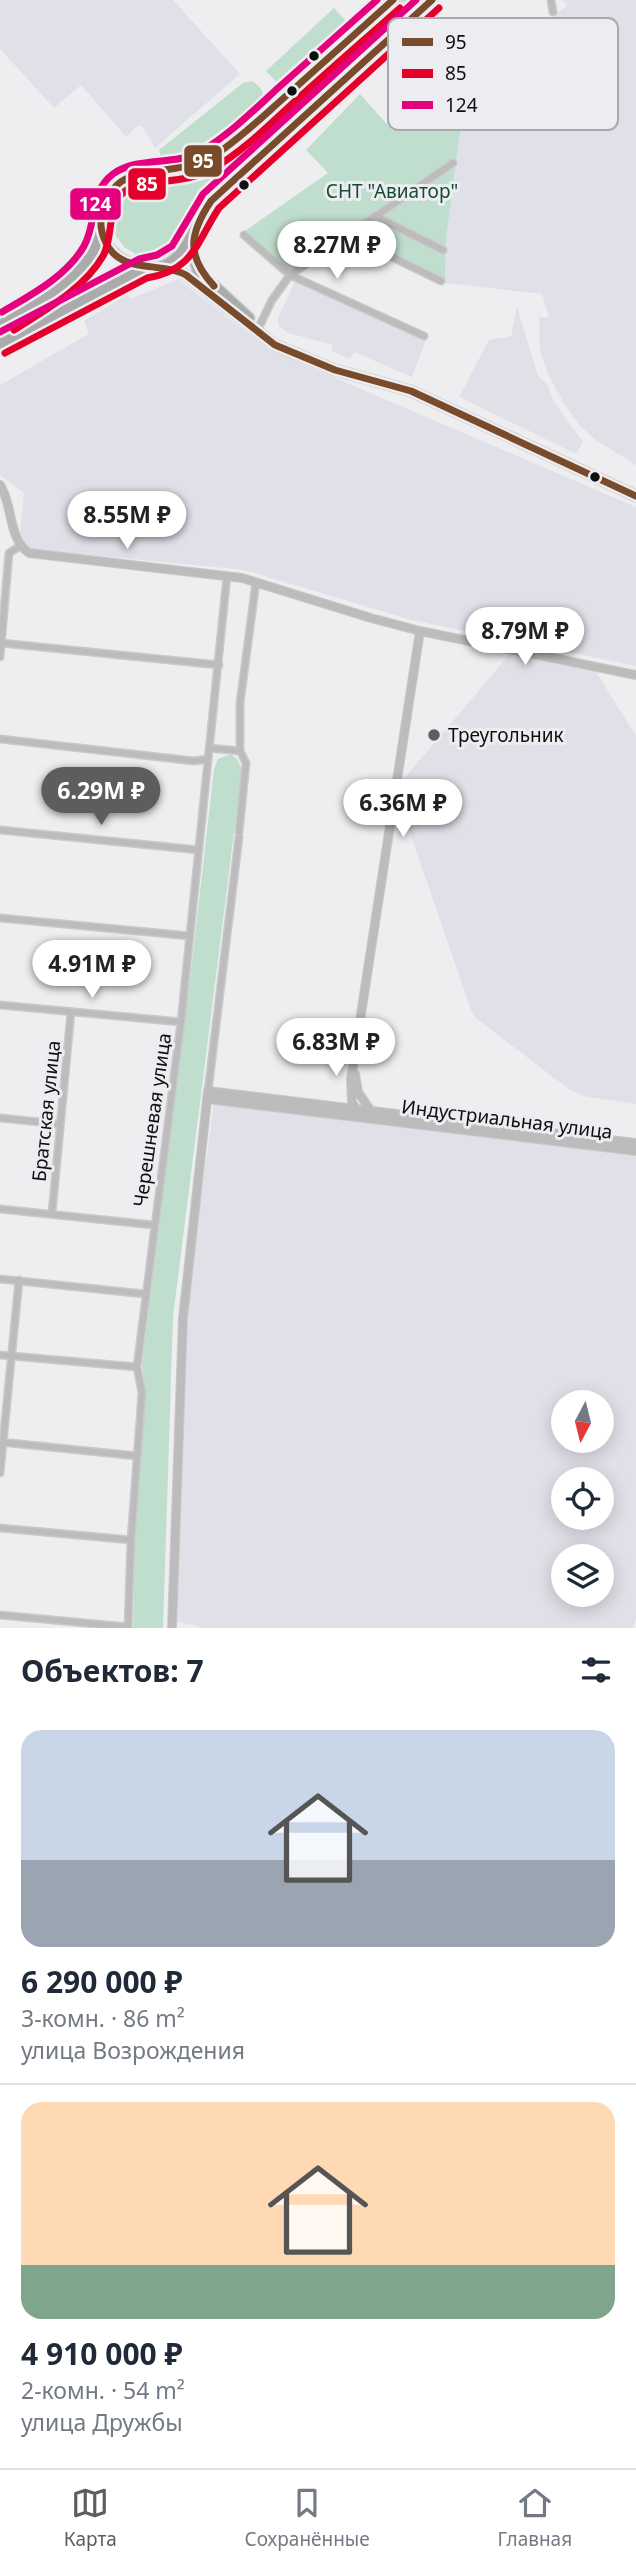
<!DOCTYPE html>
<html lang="ru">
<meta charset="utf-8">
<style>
body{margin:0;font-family:"Noto Sans",sans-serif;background:#f2f2f3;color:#1f2937;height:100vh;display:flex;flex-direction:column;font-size:26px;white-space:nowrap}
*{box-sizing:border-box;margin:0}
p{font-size:23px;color:#747a83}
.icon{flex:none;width:38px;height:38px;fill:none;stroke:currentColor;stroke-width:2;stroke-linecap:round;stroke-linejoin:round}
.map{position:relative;height:1628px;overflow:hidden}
.sheet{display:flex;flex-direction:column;background:#fff;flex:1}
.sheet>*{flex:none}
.needle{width:46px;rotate:187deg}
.buttons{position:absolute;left:551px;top:1390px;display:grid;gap:14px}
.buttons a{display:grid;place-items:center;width:63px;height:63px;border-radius:50%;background:#fff;box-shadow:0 4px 18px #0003;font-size:35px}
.price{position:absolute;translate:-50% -60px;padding:0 16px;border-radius:24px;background:#fff;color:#222;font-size:23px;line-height:46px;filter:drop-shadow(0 2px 4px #0008)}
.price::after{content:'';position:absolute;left:50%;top:42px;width:21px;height:16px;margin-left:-10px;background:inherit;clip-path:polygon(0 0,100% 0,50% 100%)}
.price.current{background:#5d5d5e;color:#fff}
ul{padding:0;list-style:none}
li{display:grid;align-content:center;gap:14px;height:371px;padding:0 21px}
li+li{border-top:2px solid #e0e1e3}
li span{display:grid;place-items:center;height:217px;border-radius:21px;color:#555}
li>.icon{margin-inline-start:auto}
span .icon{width:126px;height:126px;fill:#fffc;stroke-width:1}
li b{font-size:30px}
h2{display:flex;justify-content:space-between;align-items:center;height:84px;padding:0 21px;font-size:30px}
.dock{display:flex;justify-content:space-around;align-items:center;height:98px;border-top:2px solid #e0e1e3;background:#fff;font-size:19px;color:#747a83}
.dock a{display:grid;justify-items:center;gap:4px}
.dock .current{color:#5d5d5e}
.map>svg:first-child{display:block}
.built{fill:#e0e1e8;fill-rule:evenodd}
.green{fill:#c0decd}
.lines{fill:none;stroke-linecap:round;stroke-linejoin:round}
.minor-casing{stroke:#cacacc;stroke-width:9}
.tertiary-casing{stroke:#cacacc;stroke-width:10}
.primary-casing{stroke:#cacacc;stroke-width:13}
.minor{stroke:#bcbcbc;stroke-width:6}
.tertiary{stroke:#bcbcbc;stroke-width:8}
.primary{stroke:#ababab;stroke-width:10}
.bus-1-casing{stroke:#ededf1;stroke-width:12}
.bus-2-casing{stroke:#ededf1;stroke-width:12}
.bus-3-casing{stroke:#ededf1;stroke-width:12}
.bus-1{stroke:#7a4b2a;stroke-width:7}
.bus-2{stroke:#e4002b;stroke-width:7}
.bus-3{stroke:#e5007d;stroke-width:7}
.bus-dot{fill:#0f0f10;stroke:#ededf1;stroke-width:2.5}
.poi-dot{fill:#5d5d5e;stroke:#ededf1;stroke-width:2.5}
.labels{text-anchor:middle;stroke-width:6;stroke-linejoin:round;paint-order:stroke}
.park-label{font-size:19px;fill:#154b32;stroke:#ededf1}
.poi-label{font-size:19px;fill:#0f0f10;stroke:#ededf1;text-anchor:start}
.street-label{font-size:19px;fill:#0f0f10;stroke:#ededf1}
.key{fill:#ededf1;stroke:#aaaaae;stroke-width:2}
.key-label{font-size:19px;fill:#0f0f10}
.line-badge{stroke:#ededf1;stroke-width:2.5}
.badge-label{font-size:19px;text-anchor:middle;font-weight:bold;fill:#fff}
</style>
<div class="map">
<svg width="636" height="1628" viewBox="0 0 636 1628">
<rect width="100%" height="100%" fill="#eeeef0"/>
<path class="built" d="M0,0H173L240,74L155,148L142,126H137L126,137L81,85L54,108L0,49Z
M563,0H636V465L596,440L579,425L563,402L549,376L540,351L539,317H549L542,294L445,283L446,240L467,78L567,6Z
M178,279L270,350L636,507V666L411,620L245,570L29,549L20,533L24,493L0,475V385L89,334L84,321L128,294L130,299Z
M300,279L427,337L412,377L354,352L350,359L331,351L333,345L288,333L279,326L278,318L295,281Z
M517,307L538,376L547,384L554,402L583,442L576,454L459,397L489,340L511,336Z
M510,654L596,672L636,736V1104L583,1096L570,1090L477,1019L471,1010L407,824L401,782Z
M214,1102L636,1155V1619L633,1628H204L176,1621L187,1303ZM564,1402H602V1440H564ZM564,1479H602V1517H564ZM564,1556H602V1594H564Z"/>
<path class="green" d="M401,0H426L218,185L203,200L175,243L165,251L154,255L136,254L125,248L112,231L110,212L115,199L124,189L135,184L192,174L212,164L248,137Z
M334,8L351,26L281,87L266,71Z
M467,78L446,240L445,283L349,238L293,279L239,235L328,173L306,150L360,94L393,131Z
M252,81L260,87L266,101C229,129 210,152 161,157L159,150L243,83Z
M231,754L237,759L242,769L173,1317L163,1628H133L135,1539L145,1393L142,1364L185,1023L214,769L218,759Z"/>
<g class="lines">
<g class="minor-casing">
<path id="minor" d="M551,0L553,12
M375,216L443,250
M244,235L290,275L424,336
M347,235L441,281
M259,327L272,300L290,275L453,163
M1,643L219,665
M0,657L9,553L20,546
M0,739L194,761L208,759
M209,748L240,751
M0,830L199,850
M239,832L246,763L240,751V703L256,582
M0,918L190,936
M0,1005L181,1022
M208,1091L239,837
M0,1118L59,1124
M0,1209L153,1225
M52,1213L71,1012
M0,1279L145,1294
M0,1355L137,1367
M0,1442L137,1456
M0,1473L19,1280
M0,1528L131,1540
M0,1615L128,1627
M128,1628L131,1540L142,1393L137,1367L181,1022L227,576"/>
</g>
<g class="tertiary-casing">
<path id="tertiary" d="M0,485C14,507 7,537 29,553L242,578L371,618L420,631L636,675
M355,1074L358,1092L371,1111
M207,1099L636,1151
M364,1118L352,1103L351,1079L420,631
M172,1628L183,1318L208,1091L636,1143"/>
</g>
<g class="primary-casing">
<path id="primary" d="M393,0C346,42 300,88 250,127C236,138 222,152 207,159C194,165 181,171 167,172C156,173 145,172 135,175C111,183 94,209 102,234C108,250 119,260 135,265C183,281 191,228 211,201L432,0
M361,29L375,35L378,50
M263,116L278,122L282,136
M193,238V254L198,271L249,318
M163,267L175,269L186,275L275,345L335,370L411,391L636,496
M0,326C29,308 77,280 94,251C97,245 99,237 101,230
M0,344L144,268"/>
</g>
<use href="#minor" class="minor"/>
<use href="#tertiary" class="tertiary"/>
<use href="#primary" class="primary"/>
<g class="bus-1-casing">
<path id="bus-1" d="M393,0C357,32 322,64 286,96C263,116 239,140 212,157C185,174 137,166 117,185C101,201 96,223 106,243C122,275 161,261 186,275L275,345L335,370L411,391L636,496
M214,286C186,256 189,234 211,201L432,0"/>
</g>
<g class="bus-2-casing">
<path id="bus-2" d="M14,330C45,310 84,289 103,256C114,237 106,207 124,192C142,178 184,185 211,170C242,152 267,127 293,103C328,71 364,40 400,8
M5,353L147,278C194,270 196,243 219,208L439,8"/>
</g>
<g class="bus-3-casing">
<path id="bus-3" d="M2,312C31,295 67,276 84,246C98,221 88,193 113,174C138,156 173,166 200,152C229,135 253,111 278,88C311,59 344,29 377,0
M0,332L139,259L157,255L172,246L203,194L416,0"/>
</g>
<use href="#bus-1" class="bus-1"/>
<use href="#bus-2" class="bus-2"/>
<use href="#bus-3" class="bus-3"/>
</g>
<g class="bus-dot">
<circle cx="314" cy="56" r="6"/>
<circle cx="292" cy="91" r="6"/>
<circle cx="244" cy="185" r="6"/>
<circle cx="595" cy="477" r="6"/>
</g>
<circle class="poi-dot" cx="434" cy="735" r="7"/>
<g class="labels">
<g class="park-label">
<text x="392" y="198">СНТ "Авиатор"</text>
</g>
<g class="poi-label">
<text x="448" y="742">Треугольник</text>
</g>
<g class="street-label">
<text transform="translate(46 1111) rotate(-84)" y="7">Братская улица</text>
<text transform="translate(507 1119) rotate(7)" y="7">Индустриальная улица</text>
<text transform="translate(152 1120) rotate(-82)" y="7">Черешневая улица</text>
</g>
</g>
<rect x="388" y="18" width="230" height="112" rx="10" class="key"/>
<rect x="402" y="38" width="31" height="8" fill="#7a4b2a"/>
<rect x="402" y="69" width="31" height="9" fill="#e4002b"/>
<rect x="402" y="101" width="31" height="8" fill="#e5007d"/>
<g class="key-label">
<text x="445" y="49">95</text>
<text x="445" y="80">85</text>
<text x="445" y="112">124</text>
</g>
<g class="line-badge">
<rect x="183" y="144" width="40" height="34" rx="7" fill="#7a4b2a"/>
<rect x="127" y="167" width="40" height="34" rx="7" fill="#e4002b"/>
<rect x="69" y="187" width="53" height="34" rx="7" fill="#e5007d"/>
</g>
<g class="badge-label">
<text x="203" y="168">95</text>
<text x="147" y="191">85</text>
<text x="95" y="211">124</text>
</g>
</svg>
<div class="buttons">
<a><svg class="needle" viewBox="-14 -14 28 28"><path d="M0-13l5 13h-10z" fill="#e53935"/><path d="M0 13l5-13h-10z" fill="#747a83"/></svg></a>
<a><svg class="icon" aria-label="locate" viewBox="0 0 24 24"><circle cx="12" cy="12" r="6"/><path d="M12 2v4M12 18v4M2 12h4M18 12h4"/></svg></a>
<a><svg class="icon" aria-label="layers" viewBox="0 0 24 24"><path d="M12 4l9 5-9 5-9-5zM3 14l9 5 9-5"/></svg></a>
</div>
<b class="price" style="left:337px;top:281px">8.27M ₽</b>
<b class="price" style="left:127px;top:551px">8.55M ₽</b>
<b class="price" style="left:525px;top:667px">8.79M ₽</b>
<b class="price current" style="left:101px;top:827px">6.29M ₽</b>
<b class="price" style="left:403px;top:839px">6.36M ₽</b>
<b class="price" style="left:92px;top:1000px">4.91M ₽</b>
<b class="price" style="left:336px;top:1078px">6.83M ₽</b>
</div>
<section class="sheet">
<h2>Объектов: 7<svg class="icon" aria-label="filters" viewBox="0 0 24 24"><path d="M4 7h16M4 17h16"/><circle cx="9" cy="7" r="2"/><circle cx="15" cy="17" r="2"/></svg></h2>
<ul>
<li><span style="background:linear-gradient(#c9d6e8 60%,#9aa5b1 0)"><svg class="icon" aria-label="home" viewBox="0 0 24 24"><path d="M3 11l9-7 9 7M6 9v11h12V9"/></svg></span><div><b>6 290 000 ₽</b><p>3-комн. · 86 m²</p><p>улица Возрождения</p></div></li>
<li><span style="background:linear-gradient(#ffd9b3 75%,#7fa58c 0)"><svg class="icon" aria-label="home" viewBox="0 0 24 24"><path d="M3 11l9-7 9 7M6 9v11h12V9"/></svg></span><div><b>4 910 000 ₽</b><p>2-комн. · 54 m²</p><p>улица Дружбы</p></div></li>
</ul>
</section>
<nav class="dock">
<a class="current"><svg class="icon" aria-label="map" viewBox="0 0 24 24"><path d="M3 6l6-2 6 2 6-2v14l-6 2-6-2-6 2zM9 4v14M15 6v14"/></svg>Карта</a>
<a><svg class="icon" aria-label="saved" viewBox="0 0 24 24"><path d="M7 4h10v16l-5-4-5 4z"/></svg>Сохранённые</a>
<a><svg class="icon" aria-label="home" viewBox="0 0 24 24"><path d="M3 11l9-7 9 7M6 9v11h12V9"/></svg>Главная</a>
</nav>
